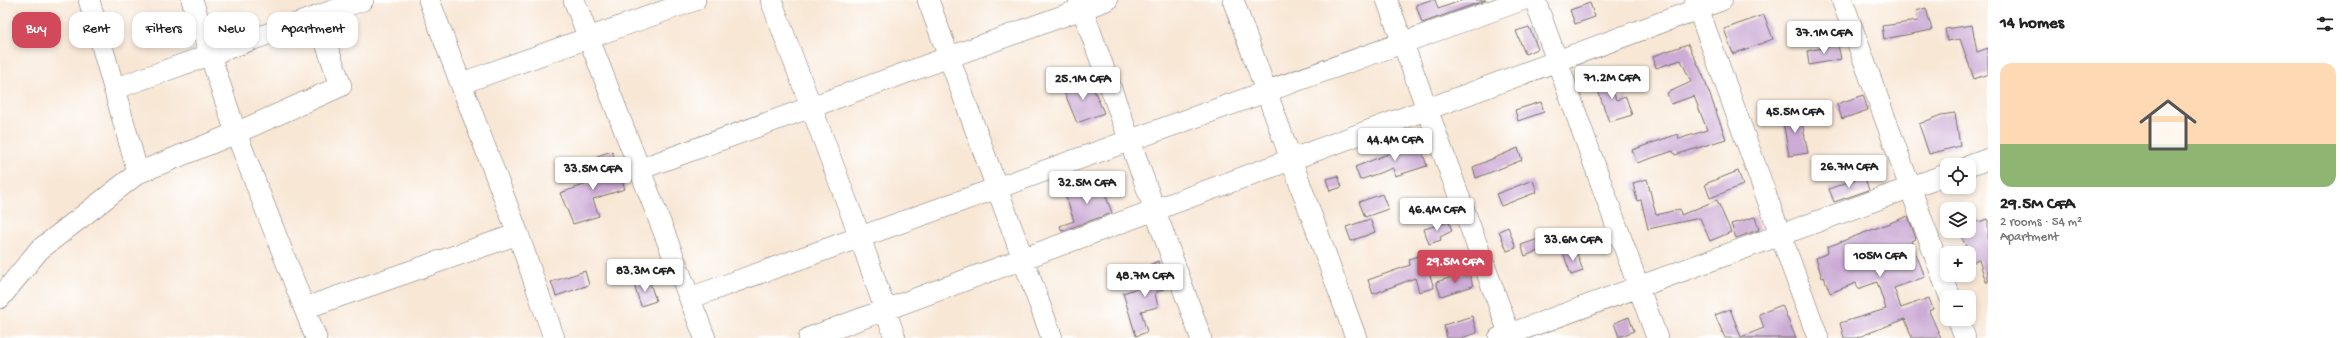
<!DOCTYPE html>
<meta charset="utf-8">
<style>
body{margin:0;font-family:"Gochi Hand",sans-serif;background:#f6f6f6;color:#222;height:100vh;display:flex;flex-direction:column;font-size:15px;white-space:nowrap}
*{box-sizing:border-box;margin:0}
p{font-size:13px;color:#767676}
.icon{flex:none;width:22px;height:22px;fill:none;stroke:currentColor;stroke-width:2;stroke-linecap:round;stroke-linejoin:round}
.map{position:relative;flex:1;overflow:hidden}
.details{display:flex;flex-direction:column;background:#fff;width:360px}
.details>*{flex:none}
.guide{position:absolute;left:12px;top:12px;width:380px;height:36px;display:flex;gap:8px}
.tools{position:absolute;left:1940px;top:158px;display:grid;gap:8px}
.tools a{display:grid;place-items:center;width:36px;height:36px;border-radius:8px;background:#fff;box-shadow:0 2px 6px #0003;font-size:20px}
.price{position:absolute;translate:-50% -34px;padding:0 9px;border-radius:4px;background:#fff;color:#222;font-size:13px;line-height:26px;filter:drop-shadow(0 1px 2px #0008)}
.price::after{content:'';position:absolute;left:50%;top:24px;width:12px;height:9px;margin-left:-6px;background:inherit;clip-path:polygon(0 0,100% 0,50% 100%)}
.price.on{background:#d1495b;color:#fff}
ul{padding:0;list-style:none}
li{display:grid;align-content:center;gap:8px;height:212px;padding:0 12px}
li span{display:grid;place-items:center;height:124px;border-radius:12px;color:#555}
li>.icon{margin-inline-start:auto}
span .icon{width:72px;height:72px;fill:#fffc;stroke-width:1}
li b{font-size:17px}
h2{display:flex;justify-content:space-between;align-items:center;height:48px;padding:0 12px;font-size:17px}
.pill{padding:0 14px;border-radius:12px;background:#fff;box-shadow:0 2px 6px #0003;font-size:14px;line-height:36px}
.pill.on{background:#d1495b;color:#fff}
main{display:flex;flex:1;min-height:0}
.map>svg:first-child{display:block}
.building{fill:#ccabd5}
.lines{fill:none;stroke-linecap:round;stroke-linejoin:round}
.minor-casing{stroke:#736d66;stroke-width:22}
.minor{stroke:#fff;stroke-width:21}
</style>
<main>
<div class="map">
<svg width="1988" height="338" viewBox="0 0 1988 338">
<rect width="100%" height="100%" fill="#fff"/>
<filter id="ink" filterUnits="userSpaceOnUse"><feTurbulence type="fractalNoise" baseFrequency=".025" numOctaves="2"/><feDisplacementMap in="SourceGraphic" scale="8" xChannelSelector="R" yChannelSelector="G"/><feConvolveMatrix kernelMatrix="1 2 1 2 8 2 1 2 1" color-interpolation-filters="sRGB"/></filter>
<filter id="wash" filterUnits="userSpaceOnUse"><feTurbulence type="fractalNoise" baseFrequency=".012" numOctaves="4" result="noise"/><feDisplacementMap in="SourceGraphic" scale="16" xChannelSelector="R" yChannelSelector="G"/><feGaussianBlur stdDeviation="0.9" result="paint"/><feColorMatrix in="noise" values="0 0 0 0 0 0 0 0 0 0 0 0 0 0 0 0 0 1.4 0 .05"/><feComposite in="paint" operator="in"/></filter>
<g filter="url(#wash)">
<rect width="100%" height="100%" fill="#f8e7d5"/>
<g id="blocks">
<path class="building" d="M1430,0H1435L1438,9L1463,0H1486L1422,23L1416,5Z
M1590,3L1595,17L1575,24L1570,10Z
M1926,8L1932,30L1884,39L1882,26L1918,21L1916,11Z
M1764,15L1773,39L1733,54L1724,29Z
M1972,25L1977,52L1988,48V74L1974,79L1960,39L1947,41L1945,29Z
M1529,27L1538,49L1525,54L1516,31Z
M1688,44L1702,73L1726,139L1675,155L1673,151L1637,163L1632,150L1678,134L1679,139L1707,130L1694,96L1671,104L1667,93L1691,82L1681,60L1656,68L1653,56Z
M1838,45L1841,59L1809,65L1807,51Z
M1608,74L1616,100L1626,97L1632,115L1609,122L1594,79Z
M1089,79L1104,113L1077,123L1063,89Z
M1863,95L1868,110L1842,119L1837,104Z
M1541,102L1544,112L1518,121L1515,110Z
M1800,112L1808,153L1789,156L1782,115Z
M1955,113L1960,146L1929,154L1919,124L1941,115Z
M1419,141L1427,166L1395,176L1393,168L1360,180L1355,167L1388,154L1387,151Z
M1518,148L1522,160L1476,178L1473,167Z
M612,151L625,189L593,199L599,216L573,224L560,193L605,178L597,156Z
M1738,171L1743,185L1710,198L1705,184Z
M1338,176L1342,187L1330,191L1326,179Z
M1864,176L1869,190L1834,202L1829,189Z
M1647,179L1656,215L1680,209L1681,215L1717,200L1731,232L1710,241L1700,218L1648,229L1641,200L1637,201L1633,183Z
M1100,180L1112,213L1062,231L1060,226L1074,221L1065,194Z
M1533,180L1537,192L1501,206L1496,194Z
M1382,194L1388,209L1365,217L1359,202Z
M1969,204L1978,222L1988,219V282H1986L1979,260L1969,264V253L1960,234V231H1969Z
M1908,216L1916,239L1911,241L1925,277L1894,288L1901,308L1929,298L1933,309L1929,311L1941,338H1912L1905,319L1856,338H1844L1840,323L1886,309L1877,282L1858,289L1856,283L1830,293L1824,277L1822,278L1816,258L1828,253L1827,247Z
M1755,217L1759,230L1736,238L1731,224Z
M1370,219L1375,232L1351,241L1346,227Z
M1449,222L1452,231L1440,237L1441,240L1429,244L1424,229Z
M1508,227L1516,248L1507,251L1499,231Z
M1547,236L1551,246L1525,256L1521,245Z
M1575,248L1583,271L1571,275L1563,252Z
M1423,254L1434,288L1419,292L1415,278L1373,294L1368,280L1410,265L1409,259Z
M1158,261L1169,286L1155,293L1158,307L1141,311L1147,332L1136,336L1123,293L1156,282L1148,266Z
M585,271L589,285L556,296L551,282Z
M1469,272L1473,286L1441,296L1436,282Z
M649,280L656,301L641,306L634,285Z
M1782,305L1796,338H1725L1715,315L1730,309L1741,337L1764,328L1759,314Z
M1472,316L1477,333L1461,338H1447L1444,325Z
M1629,317L1634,331L1619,337L1614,323Z"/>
</g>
</g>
<g filter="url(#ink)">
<use href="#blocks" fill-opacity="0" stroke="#736d66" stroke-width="1"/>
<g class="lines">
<g class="minor-casing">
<path id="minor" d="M89,0L138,173
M192,0L236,133L316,338
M429,0L518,234L554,338
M574,0L705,338
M771,0L860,237L895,338
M928,0L1052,338
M1079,0L1201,338
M1233,0L1356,338
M1387,0L1511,338
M1535,0L1657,338
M1695,0L1818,338
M1842,0L1950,297
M462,83L695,0
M114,89L363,0
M1969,166L1988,159
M640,169L1107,0
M0,298L39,250L138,173L236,133L341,86L317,18
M690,298L1522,0
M305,308L518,234
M1958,319L1965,338
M809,338L1722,0
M1499,338L1947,174"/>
</g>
<use href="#minor" class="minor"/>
</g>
</g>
</svg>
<div class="tools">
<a><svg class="icon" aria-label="locate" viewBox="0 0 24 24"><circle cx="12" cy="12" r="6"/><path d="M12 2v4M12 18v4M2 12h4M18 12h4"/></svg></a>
<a><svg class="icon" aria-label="layers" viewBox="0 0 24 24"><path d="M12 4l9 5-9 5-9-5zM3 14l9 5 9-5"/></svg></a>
<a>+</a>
<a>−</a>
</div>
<b class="price" style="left:1824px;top:55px">37.1M CFA</b>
<b class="price" style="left:1612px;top:100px">71.2M CFA</b>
<b class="price" style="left:1083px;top:101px">25.1M CFA</b>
<b class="price" style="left:1795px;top:134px">45.5M CFA</b>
<b class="price" style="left:1395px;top:162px">44.4M CFA</b>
<b class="price" style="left:1849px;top:189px">26.7M CFA</b>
<b class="price" style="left:593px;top:191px">33.5M CFA</b>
<b class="price" style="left:1087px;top:205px">32.5M CFA</b>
<b class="price" style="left:1437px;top:232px">46.4M CFA</b>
<b class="price" style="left:1573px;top:262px">33.6M CFA</b>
<b class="price" style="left:1880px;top:278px">105M CFA</b>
<b class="price on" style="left:1455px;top:284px">29.5M CFA</b>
<b class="price" style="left:645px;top:293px">83.3M CFA</b>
<b class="price" style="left:1145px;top:298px">48.7M CFA</b>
<div class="guide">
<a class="pill on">Buy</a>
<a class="pill">Rent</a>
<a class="pill">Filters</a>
<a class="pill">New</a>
<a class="pill">Apartment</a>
</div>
</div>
<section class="details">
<h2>14 homes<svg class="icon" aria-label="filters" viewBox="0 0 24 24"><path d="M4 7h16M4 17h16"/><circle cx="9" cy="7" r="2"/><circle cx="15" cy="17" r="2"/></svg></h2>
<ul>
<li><span style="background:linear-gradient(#ffd9b3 65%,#8fb573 0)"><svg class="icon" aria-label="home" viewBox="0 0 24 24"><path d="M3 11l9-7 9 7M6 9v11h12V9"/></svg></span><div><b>29.5M CFA</b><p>2 rooms · 54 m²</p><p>Apartment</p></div></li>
</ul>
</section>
</main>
